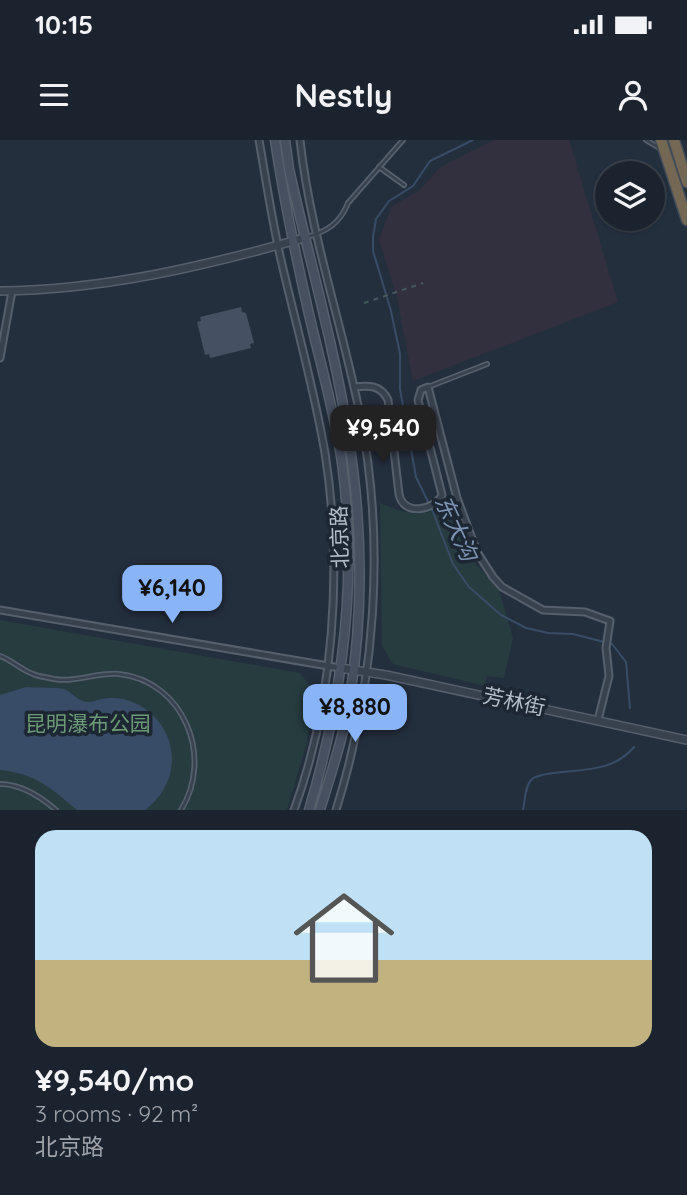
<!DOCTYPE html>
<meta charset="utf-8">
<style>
body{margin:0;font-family:Quicksand,"Noto Sans SC",sans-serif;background:#242b36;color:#f1f3f6;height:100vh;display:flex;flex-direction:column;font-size:26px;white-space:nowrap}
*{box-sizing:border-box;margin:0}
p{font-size:23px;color:#a0a4aa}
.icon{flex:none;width:38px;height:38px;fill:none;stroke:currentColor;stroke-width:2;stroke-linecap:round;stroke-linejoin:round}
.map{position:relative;height:670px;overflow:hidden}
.details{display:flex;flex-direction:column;background:#1b232e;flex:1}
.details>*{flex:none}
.buttons{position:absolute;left:595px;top:21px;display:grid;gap:14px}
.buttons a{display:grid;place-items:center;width:70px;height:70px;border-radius:50%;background:#1b232e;box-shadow:0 2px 5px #0004,0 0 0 2px #39404a;font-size:35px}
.price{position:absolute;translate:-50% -60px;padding:0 16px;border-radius:14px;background:#8ab4f8;color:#111;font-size:23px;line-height:46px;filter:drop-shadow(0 2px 4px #0008)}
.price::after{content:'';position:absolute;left:50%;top:42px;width:21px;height:16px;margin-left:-10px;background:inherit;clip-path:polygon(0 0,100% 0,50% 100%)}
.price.selected{background:#222;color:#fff}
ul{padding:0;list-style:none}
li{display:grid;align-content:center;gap:14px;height:371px;padding:0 35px}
li span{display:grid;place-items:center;height:217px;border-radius:21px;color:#555}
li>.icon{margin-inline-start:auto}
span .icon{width:126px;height:126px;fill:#fffc;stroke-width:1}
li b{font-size:30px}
.status{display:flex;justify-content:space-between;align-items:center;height:49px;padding:0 35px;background:#1b232e;direction:ltr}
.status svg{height:19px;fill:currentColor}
header{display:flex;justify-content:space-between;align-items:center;height:91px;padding:0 35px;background:#1b232e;font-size:32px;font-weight:800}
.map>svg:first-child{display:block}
.medical{fill:#32303f}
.green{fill:#263c3f}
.water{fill:#394c67}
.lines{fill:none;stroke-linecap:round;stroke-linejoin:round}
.stream{stroke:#394c67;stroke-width:2}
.building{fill:#455162}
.service-casing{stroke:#565f6c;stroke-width:6}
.minor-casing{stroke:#565f6c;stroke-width:9}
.tertiary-casing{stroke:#565f6c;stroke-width:10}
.secondary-casing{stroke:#565f6c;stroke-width:11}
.motorway-casing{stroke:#434c59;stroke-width:13}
.path{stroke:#44595c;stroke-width:2;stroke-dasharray:5 5;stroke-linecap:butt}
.service{stroke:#38414e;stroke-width:2.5}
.minor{stroke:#38414e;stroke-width:5}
.tertiary{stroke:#38414e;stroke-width:7}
.secondary{stroke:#465061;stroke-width:8}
.motorway{stroke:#746855;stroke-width:10}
.labels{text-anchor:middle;stroke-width:7;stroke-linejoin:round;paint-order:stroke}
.street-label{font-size:21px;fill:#b4bcc9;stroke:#1d2633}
.park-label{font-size:21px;fill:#6b9a76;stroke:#1d2633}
.water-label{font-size:23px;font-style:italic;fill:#7c92b1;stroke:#1d2633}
</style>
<div class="status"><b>10:15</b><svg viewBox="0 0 49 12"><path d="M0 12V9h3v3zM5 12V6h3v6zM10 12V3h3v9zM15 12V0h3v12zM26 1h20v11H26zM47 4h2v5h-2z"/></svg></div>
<header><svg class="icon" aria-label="menu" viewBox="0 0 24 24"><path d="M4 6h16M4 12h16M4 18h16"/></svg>Nestly<svg class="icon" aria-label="person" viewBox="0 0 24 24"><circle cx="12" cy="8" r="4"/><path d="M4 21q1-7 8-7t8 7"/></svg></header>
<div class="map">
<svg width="687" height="670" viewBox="0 0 687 670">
<rect width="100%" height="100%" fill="#242f3e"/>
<path class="medical" d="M493,0H569L618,162L413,241L397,158L379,100L391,67L420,50L439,28Z"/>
<path class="green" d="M450,361L475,423L499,450L513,498L504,538L487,536L485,546L393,524L382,506L380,363C407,374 424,381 450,361Z
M0,480L300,533L315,553L306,606L287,670H0Z"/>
<path class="water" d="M26,547C36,548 58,547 64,549C72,552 77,561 87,562C94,562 102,558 109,558C143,556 172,586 172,619C172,640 161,658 145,670H77C51,648 36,634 0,630V555Z"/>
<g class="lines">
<path class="stream" d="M473,0L430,21L413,46L389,61L376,79L373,97V111L391,171L400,214V249L416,337L433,372L453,424L469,447L501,475L526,488L548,493L573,494L612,504L626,522L630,568
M523,670C525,661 525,645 532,639C537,635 547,634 553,633C584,629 613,632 634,607"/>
</g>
<path class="building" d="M241,167L242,172L246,173L254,203L250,204L251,208L210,218L209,214L205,215L197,182L201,181L200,177Z"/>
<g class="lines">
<g class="service-casing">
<path id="service" d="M646,0L661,9
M379,27L404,45
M307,97C328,91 340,83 348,63L403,0
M428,247L487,224
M0,516C12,520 21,530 33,534C39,537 47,537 54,539C75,543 97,532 119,534C184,541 214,617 181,670
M0,644C21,644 41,657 56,670"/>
</g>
<g class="minor-casing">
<path id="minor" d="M259,0C266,40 272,81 281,120C296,185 314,248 325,313C343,427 334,561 294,670
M300,0C310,93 342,184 360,275C386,404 375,545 336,670
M0,218L12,151
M354,247C369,245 381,245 388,260L399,354C403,376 434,371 442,355L418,260L421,250L428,247L457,358L477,412L493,437L502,447L543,470L585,472L610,481L606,508L609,536L598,580
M0,470L340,528"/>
</g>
<g class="tertiary-casing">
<path id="tertiary" d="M0,151C104,150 205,126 304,98
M340,528L386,535L687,600"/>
</g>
<g class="secondary-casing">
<path id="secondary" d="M275,0C284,61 297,122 311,183C322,229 335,275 342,323C358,439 342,559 309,670
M285,0L289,29C308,115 333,201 347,288C362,377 364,469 350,557C344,596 331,633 320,670"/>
</g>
<g class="motorway-casing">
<path id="motorway" d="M661,0L687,80
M674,0L687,42"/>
</g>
<path class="path" d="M364,163L423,143
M443,363L455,380L456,373"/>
<use href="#service" class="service"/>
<use href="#minor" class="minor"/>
<use href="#tertiary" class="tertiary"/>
<use href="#secondary" class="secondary"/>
<use href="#motorway" class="motorway"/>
</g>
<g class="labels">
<g class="street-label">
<text transform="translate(340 397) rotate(-92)" y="7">北京路</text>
<text transform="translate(514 562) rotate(12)" y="7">芳林街</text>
</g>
<g class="park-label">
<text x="88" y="591">昆明瀑布公园</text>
</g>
<g class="water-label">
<text transform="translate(456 388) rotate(65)" y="8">东大沟</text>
</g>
</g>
</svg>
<div class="buttons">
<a><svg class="icon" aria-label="layers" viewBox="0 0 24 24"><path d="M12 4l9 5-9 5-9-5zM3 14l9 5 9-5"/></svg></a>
</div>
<b class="price selected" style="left:383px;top:325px">¥9,540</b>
<b class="price" style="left:172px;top:485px">¥6,140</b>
<b class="price" style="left:355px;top:604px">¥8,880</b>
</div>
<section class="details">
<ul>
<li><span style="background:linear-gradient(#bfe0f5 60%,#c2b280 0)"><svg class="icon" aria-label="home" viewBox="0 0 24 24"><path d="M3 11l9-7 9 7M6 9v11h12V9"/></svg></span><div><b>¥9,540/mo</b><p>3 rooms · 92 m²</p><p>北京路</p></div></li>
</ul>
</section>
